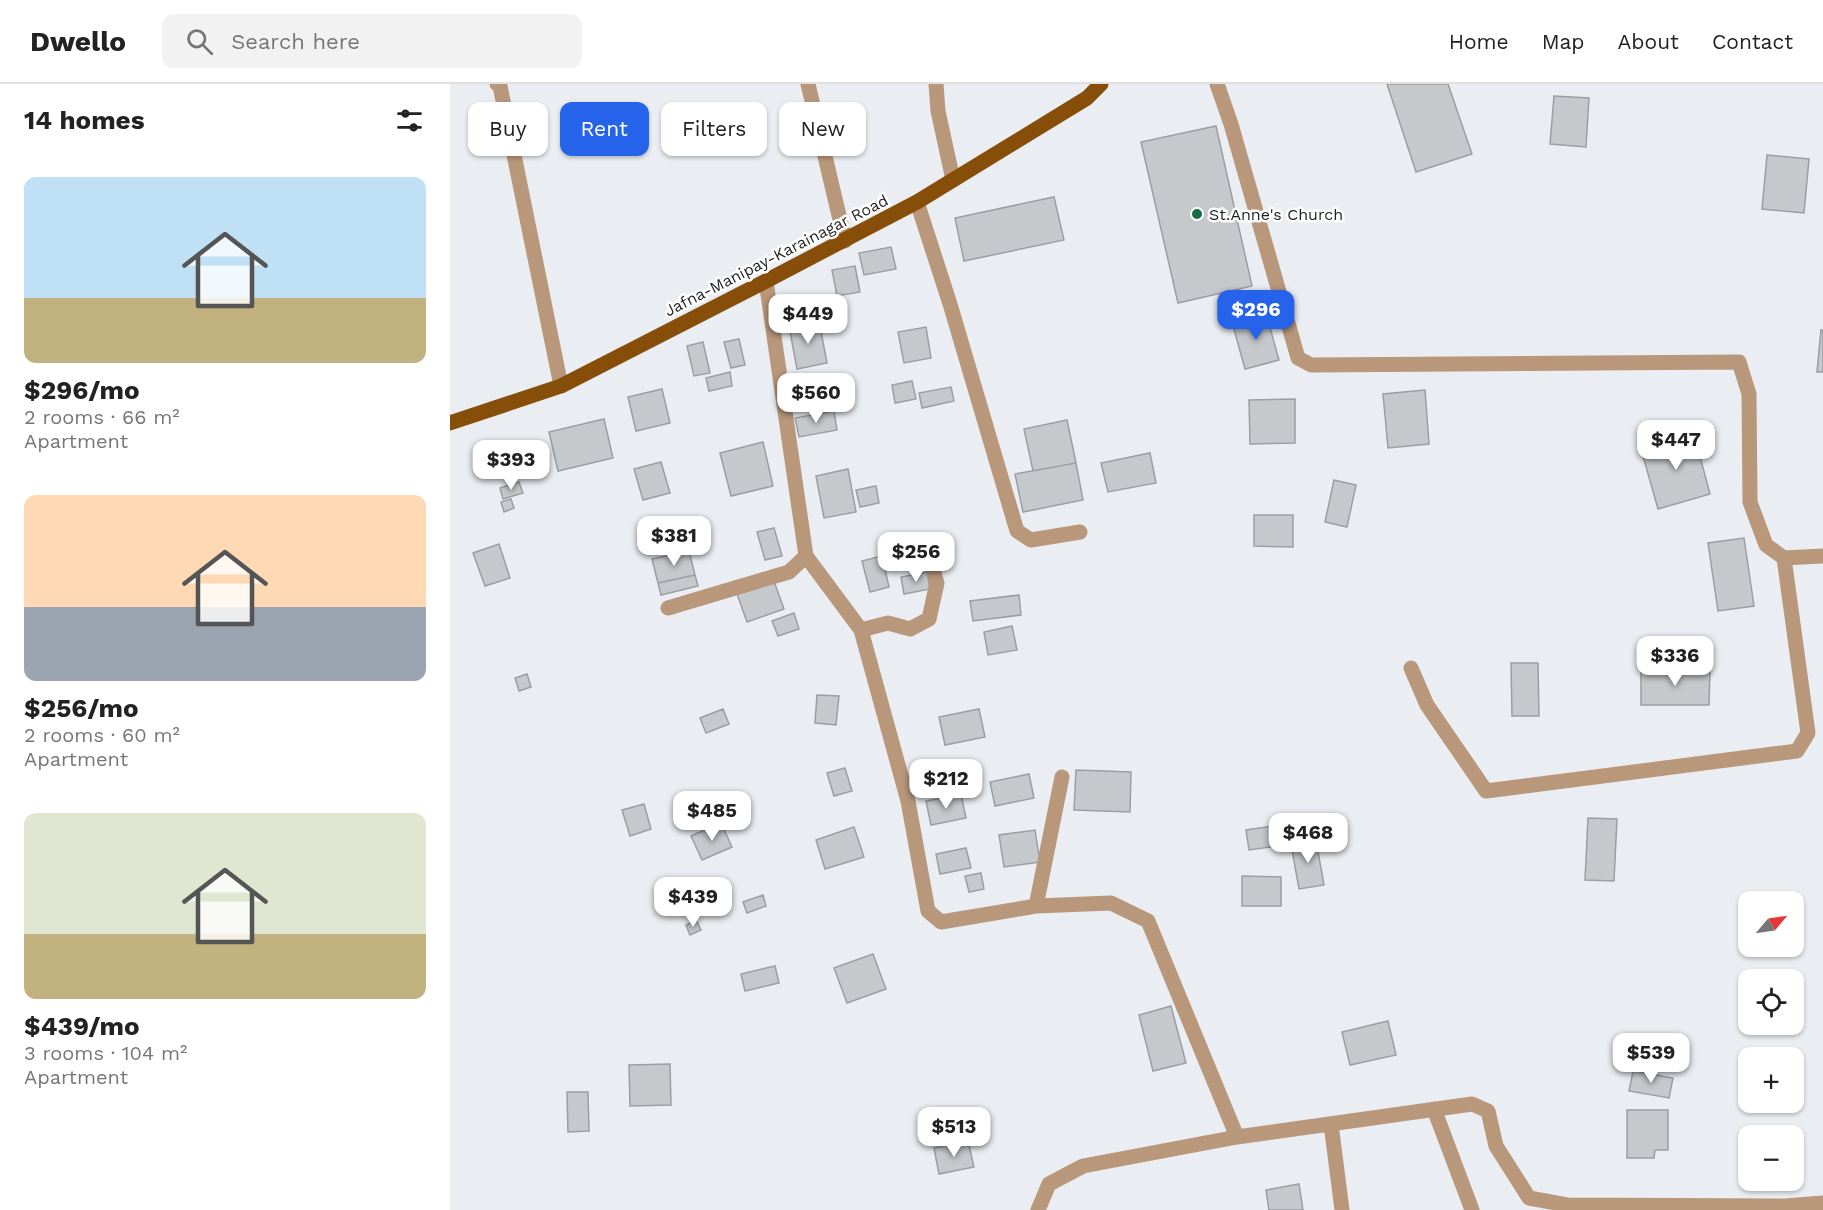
<!DOCTYPE html>
<meta charset="utf-8">
<style>
body{margin:0;font-family:"Work Sans",sans-serif;background:#f2f2f2;color:#222;height:100vh;display:flex;flex-direction:column;font-size:22px;white-space:nowrap}
*{box-sizing:border-box;margin:0}
p{font-size:20px;color:#767676}
.icon{flex:none;width:33px;height:33px;fill:none;stroke:currentColor;stroke-width:2;stroke-linecap:round;stroke-linejoin:round}
.map{position:relative;flex:1;overflow:hidden}
.drawer{display:flex;flex-direction:column;background:#fff;width:450px}
.drawer>*{flex:none}
.banner{position:absolute;left:18px;top:18px;width:570px;height:54px;display:flex;gap:12px}
.needle{width:39px;rotate:61deg}
.controls{position:absolute;left:1288px;top:807px;display:grid;gap:12px}
.controls a{display:grid;place-items:center;width:66px;height:66px;border-radius:12px;background:#fff;box-shadow:0 2px 4px #0004;font-size:30px}
.price{position:absolute;translate:-50% -51px;padding:0 14px;border-radius:12px;background:#fff;color:#222;font-size:20px;line-height:39px;filter:drop-shadow(0 2px 3px #0008)}
.price::after{content:'';position:absolute;left:50%;top:36px;width:18px;height:14px;margin-left:-9px;background:inherit;clip-path:polygon(0 0,100% 0,50% 100%)}
.price.on{background:#2563eb;color:#fff}
ul{padding:0;list-style:none}
li{display:grid;align-content:center;gap:12px;height:318px;padding:0 24px}
li span{display:grid;place-items:center;height:186px;border-radius:12px;color:#555}
li>.icon{margin-inline-start:auto}
span .icon{width:108px;height:108px;fill:#fffc;stroke-width:1}
li b{font-size:26px}
h2{display:flex;justify-content:space-between;align-items:center;height:72px;padding:0 24px;font-size:26px}
.pill{padding:0 21px;border-radius:12px;background:#fff;box-shadow:0 2px 4px #0004;font-size:21px;line-height:54px}
.pill.on{background:#2563eb;color:#fff}
header{display:flex;align-items:center;gap:36px;box-sizing:border-box;height:84px;padding:0 30px;background:#fff;border-bottom:2px solid #e0e0e0}
header strong{font-size:28px}
nav{display:flex;gap:33px;margin-inline-start:auto;font-size:21px}
.search{width:420px;height:54px;background:#f2f2f2;display:flex;align-items:center;gap:15px;box-sizing:border-box;padding:0 21px;border-radius:12px;color:#767676;font-size:22px}
main{display:flex;flex:1;min-height:0}
.map>svg:first-child{display:block}
.building{fill:#c5c9cc;stroke:#9b9ea2;stroke-width:1.5}
.lines{fill:none;stroke-linecap:round;stroke-linejoin:round}
.minor{stroke:#b8977b;stroke-width:15}
.major{stroke:#874e0a;stroke-width:15}
.poi-dot{fill:#156e42;stroke:#fff;stroke-width:2}
.labels{text-anchor:middle;stroke-width:5;stroke-linejoin:round;paint-order:stroke}
.poi-label{font-size:16px;fill:#1e2021;stroke:#fff;text-anchor:start}
.street-label{font-size:16px;fill:#1e2021;stroke:#fff}
</style>
<header>
<strong>Dwello</strong>
<div class="search"><svg class="icon" aria-label="search" viewBox="0 0 24 24"><circle cx="10" cy="10" r="6"/><path d="M15 15l6 6"/></svg>Search here</div>
<nav><a>Home</a><a>Map</a><a>About</a><a>Contact</a></nav>
</header>
<main>
<section class="drawer">
<h2>14 homes<svg class="icon" aria-label="filters" viewBox="0 0 24 24"><path d="M4 7h16M4 17h16"/><circle cx="9" cy="7" r="2"/><circle cx="15" cy="17" r="2"/></svg></h2>
<ul>
<li><span style="background:linear-gradient(#bfe0f5 65%,#c2b280 0)"><svg class="icon" aria-label="home" viewBox="0 0 24 24"><path d="M3 11l9-7 9 7M6 9v11h12V9"/></svg></span><div><b>$296/mo</b><p>2 rooms · 66 m²</p><p>Apartment</p></div></li>
<li><span style="background:linear-gradient(#ffd9b3 60%,#9aa5b1 0)"><svg class="icon" aria-label="home" viewBox="0 0 24 24"><path d="M3 11l9-7 9 7M6 9v11h12V9"/></svg></span><div><b>$256/mo</b><p>2 rooms · 60 m²</p><p>Apartment</p></div></li>
<li><span style="background:linear-gradient(#dfe7d0 65%,#c2b280 0)"><svg class="icon" aria-label="home" viewBox="0 0 24 24"><path d="M3 11l9-7 9 7M6 9v11h12V9"/></svg></span><div><b>$439/mo</b><p>3 rooms · 104 m²</p><p>Apartment</p></div></li>
</ul>
</section>
<div class="map">
<svg width="1373" height="1126" viewBox="0 0 1373 1126">
<rect width="100%" height="100%" fill="#eaeef2"/>
<path class="building" d="M937,0H998L1022,70L966,88Z
M1104,12L1139,14L1136,63L1100,60Z
M766,42L802,202L728,219L691,58Z
M1317,71L1359,75L1354,129L1312,125Z
M604,113L614,156L514,177L505,134Z
M441,163L446,185L414,191L409,169Z
M405,182L410,208L387,212L382,186Z
M816,229L829,276L795,285L782,238Z
M369,237L377,279L347,285L339,242Z
M476,243L481,274L454,279L448,248Z
M1371,246H1373V288H1367Z
M289,255L295,281L281,284L274,258Z
M253,258L260,289L244,292L237,262Z
M280,288L282,302L259,307L256,294Z
M462,297L466,315L445,319L442,301Z
M501,303L504,317L472,324L469,309Z
M212,305L220,339L186,347L178,313Z
M975,306L979,360L938,364L933,310Z
M845,315V359L800,360L799,316Z
M384,327L387,346L349,353L345,334Z
M154,335L163,374L108,387L99,348Z
M617,336L626,379L583,387L574,345Z
M1244,350L1260,410L1208,425L1191,365Z
M313,358L323,402L281,412L270,369Z
M700,369L706,399L658,408L651,379Z
M211,378L220,409L193,416L184,385Z
M626,379L633,416L573,428L565,390Z
M398,385L406,428L374,434L366,392Z
M884,396L906,401L897,443L875,438Z
M69,398L73,409L53,415L50,404Z
M426,402L429,419L410,423L406,406Z
M61,415L64,424L54,428L51,418Z
M804,431H843V463L804,462Z
M324,444L332,472L315,476L307,448Z
M1294,454L1304,522L1268,527L1258,459Z
M49,460L60,494L35,502L23,469Z
M239,467L245,491L208,499L202,475Z
M432,472L439,503L420,508L412,477Z
M477,488L480,505L454,510L451,493Z
M245,491L248,502L211,511L208,499Z
M324,497L334,525L297,538L287,510Z
M569,511L571,531L523,537L520,517Z
M344,529L349,545L328,552L322,537Z
M562,542L567,566L538,571L534,548Z
M1061,579H1088L1089,632H1062Z
M1191,584L1260,585L1259,621H1191Z
M77,590L81,603L69,607L65,594Z
M367,611L389,612L386,641L365,639Z
M273,625L279,640L256,649L250,634Z
M529,625L535,653L495,661L489,633Z
M395,684L402,707L384,712L377,689Z
M626,686L681,688L680,728L624,726Z
M579,690L584,714L545,722L540,698Z
M511,710L516,734L481,741L476,717Z
M194,720L201,745L180,752L172,726Z
M1138,734L1167,735L1164,797L1135,796Z
M271,739L282,763L252,776L241,752Z
M838,740L841,760L799,766L796,746Z
M404,743L414,773L375,785L366,756Z
M585,746L590,778L554,783L549,751Z
M866,756L874,801L849,805L841,760Z
M516,764L521,784L490,790L486,770Z
M531,789L534,805L519,808L515,792Z
M792,792L831,793V822H792Z
M313,811L316,822L297,829L293,818Z
M246,836L251,846L240,851L236,841Z
M423,870L436,905L397,919L384,884Z
M325,882L329,899L295,907L291,890Z
M721,922L736,979L703,987L689,931Z
M938,937L946,971L900,981L892,948Z
M220,980L221,1021L180,1022L179,981Z
M1183,987L1223,994L1219,1014L1179,1007Z
M117,1008H138L139,1047L118,1048Z
M1177,1026H1218V1066H1205L1204,1074H1177Z
M518,1057L524,1083L489,1090L484,1064Z
M849,1100L853,1126H819L816,1106Z"/>
<g class="lines">
<path class="minor" d="M47,0L50,2L111,302
M358,0L395,157
M486,0L488,27L503,96
M767,0L781,40L848,274L861,281L1289,278L1299,310L1300,418L1316,461L1334,474L1373,472
M467,118L500,220L567,447L581,456L630,448
M316,197L356,472L411,546L458,717L478,827L491,838L586,822L661,819L698,837L787,1053
M218,524L339,488L356,472
M411,546L438,539L460,545L479,535L487,499L480,475
M961,584L977,621L1036,707L1347,667L1358,649L1334,474
M586,822L612,693
M984,1025L1022,1126
M881,1040L892,1126
M588,1126L599,1100L633,1082L787,1053L1022,1020L1038,1027L1046,1062L1079,1114L1117,1121L1335,1122L1373,1119"/>
<path class="major" d="M0,339L111,302L316,197L467,118L637,14L651,0"/>
</g>
<circle class="poi-dot" cx="747" cy="130" r="6"/>
<g class="labels">
<g class="poi-label">
<text x="759" y="136">St.Anne's Church</text>
</g>
<g class="street-label">
<text transform="translate(326 171) rotate(-27)" y="6">Jafna-Manipay-Karainagar Road</text>
</g>
</g>
</svg>
<div class="controls">
<a><svg class="needle" viewBox="-14 -14 28 28"><path d="M0-13l5 13h-10z" fill="#e53935"/><path d="M0 13l5-13h-10z" fill="#767676"/></svg></a>
<a><svg class="icon" aria-label="locate" viewBox="0 0 24 24"><circle cx="12" cy="12" r="6"/><path d="M12 2v4M12 18v4M2 12h4M18 12h4"/></svg></a>
<a>+</a>
<a>−</a>
</div>
<b class="price on" style="left:806px;top:257px">$296</b>
<b class="price" style="left:358px;top:261px">$449</b>
<b class="price" style="left:366px;top:340px">$560</b>
<b class="price" style="left:1226px;top:387px">$447</b>
<b class="price" style="left:61px;top:407px">$393</b>
<b class="price" style="left:224px;top:483px">$381</b>
<b class="price" style="left:466px;top:499px">$256</b>
<b class="price" style="left:1225px;top:603px">$336</b>
<b class="price" style="left:496px;top:726px">$212</b>
<b class="price" style="left:262px;top:758px">$485</b>
<b class="price" style="left:858px;top:780px">$468</b>
<b class="price" style="left:243px;top:844px">$439</b>
<b class="price" style="left:1201px;top:1000px">$539</b>
<b class="price" style="left:504px;top:1074px">$513</b>
<div class="banner">
<a class="pill">Buy</a>
<a class="pill on">Rent</a>
<a class="pill">Filters</a>
<a class="pill">New</a>
</div>
</div>
</main>
